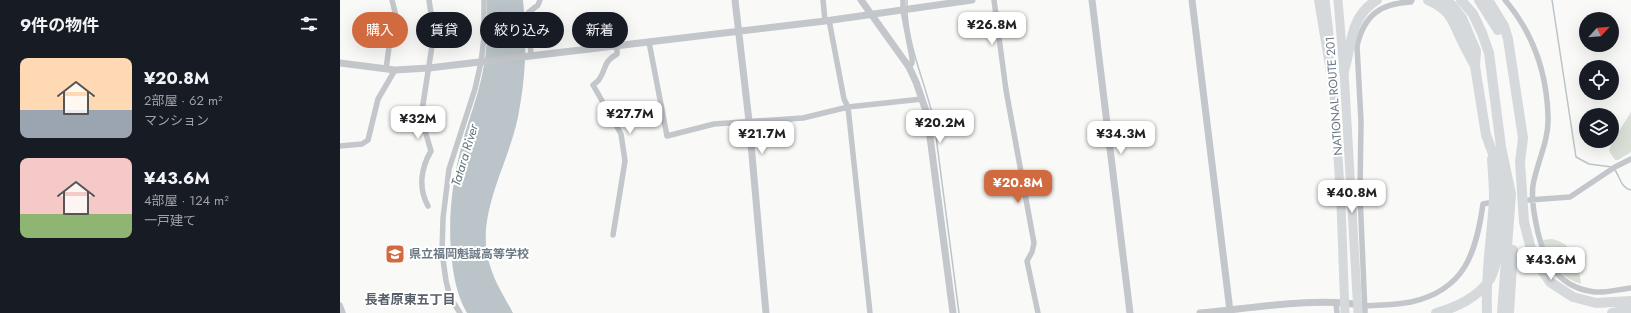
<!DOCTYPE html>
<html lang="ja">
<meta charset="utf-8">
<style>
body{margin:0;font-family:Jost,"Noto Sans JP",sans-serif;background:#20242c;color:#f1f3f6;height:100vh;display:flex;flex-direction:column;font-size:15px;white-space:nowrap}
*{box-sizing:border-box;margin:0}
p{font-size:13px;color:#9ea1a6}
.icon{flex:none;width:22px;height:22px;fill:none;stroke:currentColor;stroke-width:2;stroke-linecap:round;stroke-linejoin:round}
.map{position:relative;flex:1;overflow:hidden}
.details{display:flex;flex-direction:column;background:#171b24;width:340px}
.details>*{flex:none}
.banner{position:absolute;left:12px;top:12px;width:380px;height:36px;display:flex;gap:8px}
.needle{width:26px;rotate:64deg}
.fabs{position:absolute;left:1239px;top:12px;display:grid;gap:8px}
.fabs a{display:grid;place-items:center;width:40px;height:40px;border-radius:50%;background:#171b24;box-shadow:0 4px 16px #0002;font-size:20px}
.price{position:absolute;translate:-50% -34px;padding:0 9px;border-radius:8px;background:#fff;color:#222;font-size:13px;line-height:26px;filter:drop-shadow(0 1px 2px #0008)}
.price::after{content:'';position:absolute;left:50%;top:24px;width:12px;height:9px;margin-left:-6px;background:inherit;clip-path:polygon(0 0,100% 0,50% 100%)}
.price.selected{background:#d16a3f;color:#fff}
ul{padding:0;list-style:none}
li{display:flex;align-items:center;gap:12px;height:100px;padding:0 20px}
li span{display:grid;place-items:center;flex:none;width:112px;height:80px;border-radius:8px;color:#555}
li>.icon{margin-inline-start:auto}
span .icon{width:48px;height:48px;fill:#fffc;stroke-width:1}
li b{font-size:17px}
h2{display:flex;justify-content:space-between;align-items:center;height:48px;padding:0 20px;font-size:17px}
.tag{padding:0 14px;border-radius:18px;background:#171b24;box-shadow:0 4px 16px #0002;font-size:14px;line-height:36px}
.tag.selected{background:#d16a3f;color:#fff}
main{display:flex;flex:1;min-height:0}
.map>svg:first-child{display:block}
.green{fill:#dadfd8}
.water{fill:#bbc4c8}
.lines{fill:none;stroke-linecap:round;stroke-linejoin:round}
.stream{stroke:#bbc4c8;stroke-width:1.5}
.minor{stroke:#c3c6ca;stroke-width:5.5}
.tertiary{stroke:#c3c6ca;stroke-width:7}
.trunk{stroke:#d5d9dc;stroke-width:9}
.motorway{stroke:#d5d9dc;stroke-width:10}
.labels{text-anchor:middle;stroke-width:4;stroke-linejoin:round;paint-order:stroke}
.street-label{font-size:12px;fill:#6b7884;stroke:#fff}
.poi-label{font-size:12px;font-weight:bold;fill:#6b7884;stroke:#fff;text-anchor:start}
.water-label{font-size:13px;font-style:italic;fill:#67777f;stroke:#fff}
.neighbourhood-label{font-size:13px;font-weight:bold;fill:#58616a;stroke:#fff}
</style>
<main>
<section class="details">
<h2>9件の物件<svg class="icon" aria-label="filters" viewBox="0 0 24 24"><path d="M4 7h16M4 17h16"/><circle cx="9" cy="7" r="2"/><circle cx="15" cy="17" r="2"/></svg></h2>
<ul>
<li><span style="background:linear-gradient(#ffd9b3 65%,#9aa5b1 0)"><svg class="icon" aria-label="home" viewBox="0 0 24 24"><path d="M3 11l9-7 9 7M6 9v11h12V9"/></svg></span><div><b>¥20.8M</b><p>2部屋 · 62 m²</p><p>マンション</p></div></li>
<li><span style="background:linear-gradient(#f6c9c9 70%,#8fb573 0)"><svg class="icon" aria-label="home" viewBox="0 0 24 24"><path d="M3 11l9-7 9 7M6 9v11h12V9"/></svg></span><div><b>¥43.6M</b><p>4部屋 · 124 m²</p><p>一戸建て</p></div></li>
</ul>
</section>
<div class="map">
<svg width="1291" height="313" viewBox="0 0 1291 313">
<rect width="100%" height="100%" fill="#f9f9f7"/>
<path class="green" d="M1291,112V152L1278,160H1275L1269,151L1272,142Z
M1212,239C1234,243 1239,266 1241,284C1219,277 1208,263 1203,240Z"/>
<path class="water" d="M147,0H183C187,42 186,76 178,117C169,162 137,212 148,258C152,278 164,296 173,313H127C116,294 113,273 111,252C108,213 113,175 124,137C130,115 139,93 143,70C148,47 147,23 147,0Z"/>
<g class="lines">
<path class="stream" d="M567,0V6
M1212,0L1236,157L1249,164L1272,167
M567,12C569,50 586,85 594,121L619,313
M1275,170C1280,177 1281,188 1291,190"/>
<path class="minor" d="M483,0L485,21
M563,0V11L572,58V63L569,67
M654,0L666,90L694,243L692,252L687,261L698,313
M1165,0C1193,33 1207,74 1208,117C1209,141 1197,162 1193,185C1191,201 1195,218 1198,233C1206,264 1220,288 1255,292C1266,293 1280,289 1291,288
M489,20L504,99L508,107L530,313
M309,42L327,136L374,124L463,118L508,107L582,99
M191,55L188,13L198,5L200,0
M46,69L50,40L56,16L52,0
M0,146L22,144L28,140L38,99L55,70
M1189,200L1230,197L1275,167L1291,159
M88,206C78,188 81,168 91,151L81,117L94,33L89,0
M273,235L285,161L281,134L253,85C255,83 259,81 260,78C267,67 263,62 277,54V46
M996,303L997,313
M0,305L3,313
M1025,306C1040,305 1056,305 1071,302C1125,290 1136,253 1143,204L1148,203
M120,313L110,297L106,281L102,252L103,218L109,169L135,89L141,62L144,38V0
M1025,313L1020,194L1021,121L1017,46C1024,15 1041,3 1071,2L1072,0"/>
<path class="tertiary" d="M395,0L409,121L426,313
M521,0L569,67L576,82L587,114L613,313
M752,0L790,313
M852,0L890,311
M0,63L55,70L89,68L485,21L632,0
M860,313C908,309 979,296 1025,306"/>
<path class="trunk" d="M985,0L989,34
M998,0L1004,71L1018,313
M993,77L1001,205L1005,313"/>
<path class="motorway" d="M979,0L993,84
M1088,0C1111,11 1111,18 1121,39C1125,48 1130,56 1134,64
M1104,0L1112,5L1122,18L1136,51L1135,66L1146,135L1162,178
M1121,0L1133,14L1142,33L1149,53L1161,147L1171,194L1162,313
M1139,0L1158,30
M1148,0L1164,26L1168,39L1183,138L1180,162L1184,222L1193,257L1210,282L1233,297L1256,303L1291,301
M1004,71C1012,44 1010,16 1037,0
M1096,313C1115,308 1139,297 1150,279C1161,259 1162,212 1164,188L1163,179
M1147,313C1145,274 1152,237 1154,199C1154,186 1153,172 1152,159
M1169,313L1173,250
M1272,313L1291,310"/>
</g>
<defs>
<g id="school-square" transform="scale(1)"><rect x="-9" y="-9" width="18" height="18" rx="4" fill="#d16a3f" stroke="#fff"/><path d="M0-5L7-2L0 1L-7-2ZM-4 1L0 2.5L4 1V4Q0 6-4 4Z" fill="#fff"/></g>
</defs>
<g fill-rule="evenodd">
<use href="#school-square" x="55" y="254"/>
</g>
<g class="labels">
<g class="street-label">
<text transform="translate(994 96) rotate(-94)" y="4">NATIONAL ROUTE 201</text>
</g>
<g class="poi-label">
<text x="69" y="258">県立福岡魁誠高等学校</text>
</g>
<g class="water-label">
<text transform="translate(124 155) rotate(-73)" y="5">Tatara River</text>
</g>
<g class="neighbourhood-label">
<text x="70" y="304">長者原東五丁目</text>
</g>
</g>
</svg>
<div class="fabs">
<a><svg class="needle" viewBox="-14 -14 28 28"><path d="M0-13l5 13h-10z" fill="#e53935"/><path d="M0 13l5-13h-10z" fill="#9ea1a6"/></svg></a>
<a><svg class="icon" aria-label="locate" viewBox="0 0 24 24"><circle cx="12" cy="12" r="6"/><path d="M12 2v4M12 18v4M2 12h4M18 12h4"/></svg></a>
<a><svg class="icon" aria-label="layers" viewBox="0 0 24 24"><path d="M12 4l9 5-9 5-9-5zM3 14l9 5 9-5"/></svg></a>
</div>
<b class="price" style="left:652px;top:46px">¥26.8M</b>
<b class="price" style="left:290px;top:135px">¥27.7M</b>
<b class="price" style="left:78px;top:140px">¥32M</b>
<b class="price" style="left:600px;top:144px">¥20.2M</b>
<b class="price" style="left:422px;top:155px">¥21.7M</b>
<b class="price" style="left:781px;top:155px">¥34.3M</b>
<b class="price selected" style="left:678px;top:204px">¥20.8M</b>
<b class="price" style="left:1012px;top:214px">¥40.8M</b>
<b class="price" style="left:1211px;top:281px">¥43.6M</b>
<div class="banner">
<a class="tag selected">購入</a>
<a class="tag">賃貸</a>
<a class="tag">絞り込み</a>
<a class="tag">新着</a>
</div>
</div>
</main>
